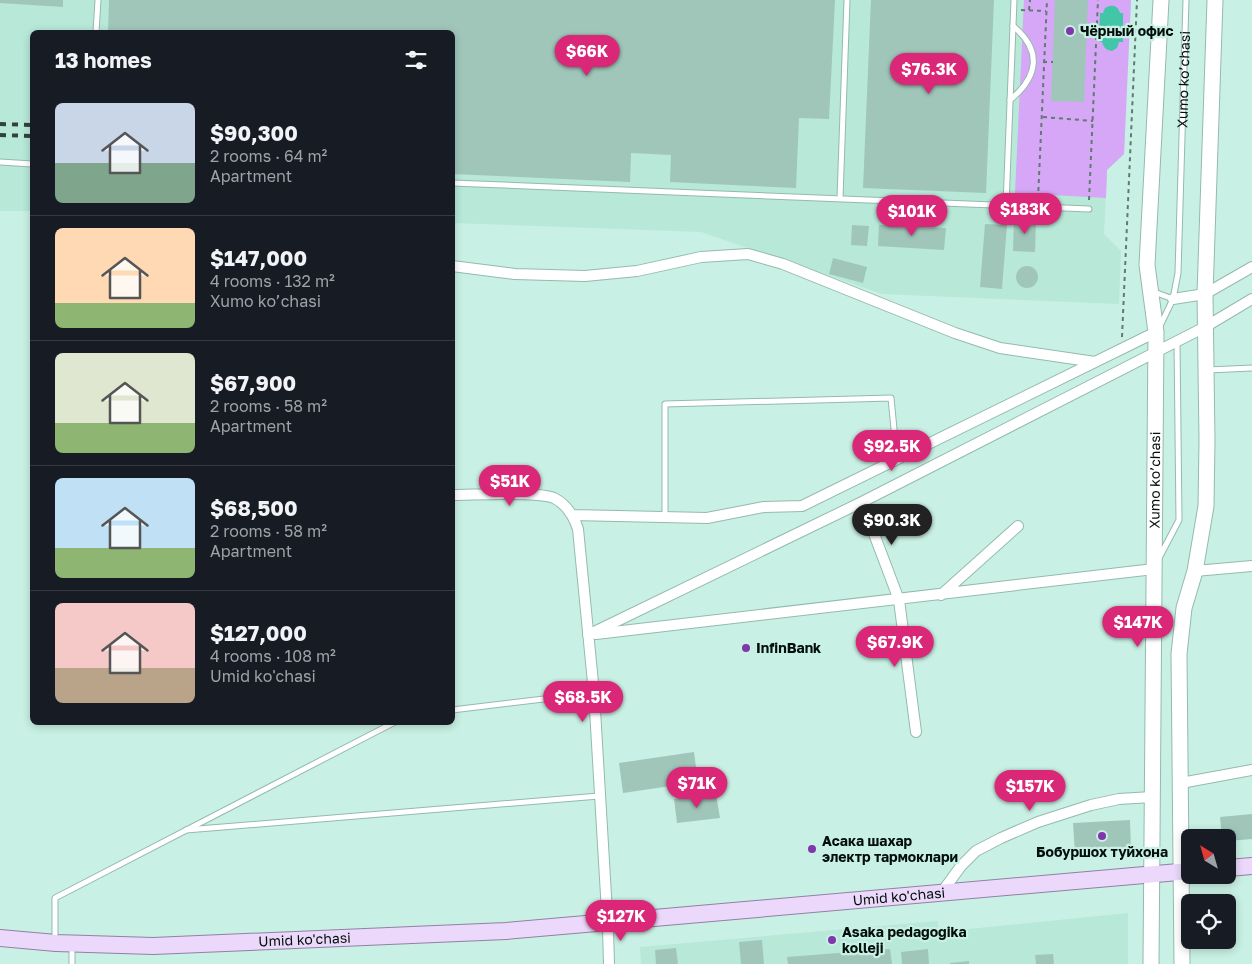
<!DOCTYPE html>
<meta charset="utf-8">
<style>
body{margin:0;font-family:"Golos Text",sans-serif;background:#20242c;color:#f1f3f6;height:100vh;display:flex;flex-direction:column;font-size:19px;white-space:nowrap}
*{box-sizing:border-box;margin:0}
p{font-size:16px;color:#9ea1a6}
.icon{flex:none;width:28px;height:28px;fill:none;stroke:currentColor;stroke-width:2;stroke-linecap:round;stroke-linejoin:round}
.map{position:relative;flex:1;overflow:hidden}
.drawer{position:absolute;left:30px;top:30px;width:425px;height:695px;display:flex;flex-direction:column;background:#171b24;border-radius:8px;box-shadow:0 2px 8px #0003}
.drawer>*{flex:none}
.needle{width:32px;rotate:323deg}
.tools{position:absolute;left:1181px;top:829px;display:grid;gap:10px}
.tools a{display:grid;place-items:center;width:55px;height:55px;border-radius:8px;background:#171b24;box-shadow:0 2px 8px #0003;font-size:25px}
.price{position:absolute;translate:-50% -42px;padding:0 11px;border-radius:18px;background:#db2777;color:#fff;font-size:16px;line-height:32px;filter:drop-shadow(0 1px 2px #0008)}
.price::after{content:'';position:absolute;left:50%;top:30px;width:15px;height:11px;margin-left:-8px;background:inherit;clip-path:polygon(0 0,100% 0,50% 100%)}
.price.on{background:#222;color:#fff}
ul{padding:0;list-style:none}
li{display:flex;align-items:center;gap:15px;height:125px;padding:0 25px}
li+li{border-top:1px solid #363941}
li span{display:grid;place-items:center;flex:none;width:140px;height:100px;border-radius:8px;color:#555}
li>.icon{margin-inline-start:auto}
span .icon{width:60px;height:60px;fill:#fffc;stroke-width:1}
li b{font-size:21px}
h2{display:flex;justify-content:space-between;align-items:center;height:60px;padding:0 25px;font-size:21px}
.map>svg:first-child{display:block}
.built{fill:#b7e8d8}
.green{fill:#d5a7f6}
.water{fill:#41c7a8}
.building{fill:#a0c6ba}
.lines{fill:none;stroke-linecap:round;stroke-linejoin:round}
.lane-casing{stroke:#94baae;stroke-width:7}
.street-casing{stroke:#94baae;stroke-width:12}
.secondary-casing{stroke:#94baae;stroke-width:17}
.primary-casing{stroke:#9181a4;stroke-width:18}
.path{stroke:#617972;stroke-width:2;stroke-dasharray:4 4;stroke-linecap:butt}
.lane{stroke:#fff;stroke-width:5}
.street{stroke:#fff;stroke-width:10}
.secondary{stroke:#fff;stroke-width:15}
.primary{stroke:#ebd8fa;stroke-width:16}
.rail{stroke:#30423c;stroke-width:4;stroke-dasharray:6 6;stroke-linecap:butt}
.poi-dot{fill:#7f37a9;stroke:#c9f0e4;stroke-width:2}
.labels{text-anchor:middle;stroke-width:4.5;stroke-linejoin:round;paint-order:stroke}
.poi-label{font-size:14px;font-weight:bold;fill:#030f0b;stroke:#c9f0e4;text-anchor:start}
.street-label{font-size:14px;fill:#030f0b;stroke:#c9f0e4}
</style>
<div class="map">
<svg width="1252" height="964" viewBox="0 0 1252 964">
<rect width="100%" height="100%" fill="#c9f0e4"/>
<path class="built" d="M0,0H1131L1124,154L1107,170L1104,234L1121,251L1119,304L882,294L701,232L453,223L452,32H32V211H0Z
M1128,913V964H641L640,947L938,921L939,932Z"/>
<path class="green" d="M1024,0H1131L1124,154L1107,170L1106,198L1015,193Z"/>
<path class="water" d="M1109,6C1115,5 1118,7 1120,13H1123V42H1119L1117,48L1112,51C1106,50 1104,48 1102,42H1099L1100,13H1103L1105,8Z"/>
<path class="building" d="M0,0H63V7L0,3Z
M109,0H835L829,119L799,118L796,188L670,182L671,155L631,153L630,182L452,174V32H108Z
M871,0H994L986,193L863,188Z
M1055,0H1088L1084,102L1051,101Z
M1014,218L1036,219L1035,252L1013,251Z
M985,224L1007,225L1002,289L980,287Z
M852,225L869,226L867,246L851,245Z
M879,225L946,228L944,250L878,246Z
M833,258L867,267L863,283L829,274Z
M1016 277a11 11 0 1 1 22 0a11 11 0 1 1-22 0Z
M694,752L698,782L623,793L619,763Z
M716,794L720,818L677,823L674,799Z
M1252,814V839L1228,841V838H1222L1220,817Z
M1130,820L1131,850L1075,853L1073,823Z
M762,940L764,964H741L739,942Z
M676,948L678,964H656L655,950Z
M890,949L892,964H788L787,957Z
M928,949L929,964H902L901,952Z
M1053,954L1054,964H1036L1035,955Z
M969,961V964H950V963Z"/>
<g class="lines">
<g class="lane-casing">
<g id="lane">
<path d="M96,32L98,0"/>
<path d="M1010,100C1038,77 1043,51 1013,26"/>
<path d="M0,162L32,164"/>
<path d="M452,183L1089,209"/>
<path d="M840,198L847,0"/>
<path d="M1006,205L1014,0"/>
<path d="M1154,292L1173,299"/>
<path id="s1" d="M1160,326L1173,299L1178,273L1186,0"/>
<path d="M1208,370L1252,368"/>
<path d="M665,517V404L891,398L897,460"/>
<path d="M1159,558L1179,520L1177,342"/>
<path d="M452,710L594,693"/>
<path d="M186,830L599,796"/>
<path d="M55,940V898L395,722"/>
<path d="M72,964V946"/>
</g>
</g>
<g class="street-casing">
<path id="street" d="M452,266L515,274L585,276L637,271L701,257L748,254L783,264L955,333L1000,348L1095,362
M1173,299L1205,294L1252,267
M452,495C475,495 537,491 554,498C566,504 574,517 578,529L594,693L608,929L609,964
M862,502L899,600L916,732
M572,515L707,518L764,507L802,506L1156,332
M1195,571L1252,566
M941,595L1018,526
M596,634L1154,569
M588,635L862,502L1205,327L1252,299
M1181,783L1252,770
M942,892L961,866L976,851L1001,838L1038,822L1091,805L1119,799L1152,797"/>
</g>
<g class="secondary-casing">
<g id="secondary">
<path id="s2" d="M1151,964L1156,332L1147,265L1161,0"/>
<path d="M1182,964L1179,654L1184,608L1195,571L1206,506L1207,440L1205,294L1215,0"/>
</g>
</g>
<g class="primary-casing">
<g id="primary">
<path d="M1228,868L1252,866"/>
<path id="s3" d="M0,938L56,943L153,946L506,931L1190,871"/>
</g>
</g>
<path class="path" d="M1021,10L1046,11
M1029,10L1030,0
M1043,62H1053
M1043,117L1093,121
M1038,199L1047,0
M1089,200L1098,0
M1122,337L1137,0"/>
<use href="#lane" class="lane"/>
<use href="#street" class="street"/>
<use href="#secondary" class="secondary"/>
<use href="#primary" class="primary"/>
<path class="rail" d="M0,124L32,125
M0,135L32,136"/>
</g>
<g class="poi-dot">
<circle cx="1070" cy="31" r="5"/>
<circle cx="746" cy="648" r="5"/>
<circle cx="1102" cy="836" r="5"/>
<circle cx="812" cy="849" r="5"/>
<circle cx="832" cy="940" r="5"/>
</g>
<g class="labels">
<g class="poi-label">
<text x="1080" y="36">Чёрный офис</text>
<text x="756" y="653">InfinBank</text>
<text x="822" y="846">Асака шахар<tspan x="822" dy="16">электр тармоклари</tspan></text>
<text x="1102" y="857" text-anchor="middle">Бобуршох туйхона</text>
<text x="842" y="937">Asaka pedagogika<tspan x="842" dy="16">kolleji</tspan></text>
</g>
<g class="street-label">
<text dy="5" stroke="none"><textPath href="#s1" startOffset="250">Xumo ko’chasi</textPath></text>
<text dy="5" stroke="none"><textPath href="#s2" startOffset="484">Xumo ko’chasi</textPath></text>
<text dy="5" stroke="none"><textPath href="#s3" startOffset="901">Umid ko'chasi</textPath></text>
<text dy="5" stroke="none"><textPath href="#s3" startOffset="305">Umid ko'chasi</textPath></text>
</g>
</g>
</svg>
<div class="tools">
<a><svg class="needle" viewBox="-14 -14 28 28"><path d="M0-13l5 13h-10z" fill="#e53935"/><path d="M0 13l5-13h-10z" fill="#9ea1a6"/></svg></a>
<a><svg class="icon" aria-label="locate" viewBox="0 0 24 24"><circle cx="12" cy="12" r="6"/><path d="M12 2v4M12 18v4M2 12h4M18 12h4"/></svg></a>
</div>
<b class="price" style="left:587px;top:77px">$66K</b>
<b class="price" style="left:929px;top:95px">$76.3K</b>
<b class="price" style="left:1025px;top:235px">$183K</b>
<b class="price" style="left:912px;top:237px">$101K</b>
<b class="price" style="left:892px;top:472px">$92.5K</b>
<b class="price" style="left:510px;top:507px">$51K</b>
<b class="price on" style="left:892px;top:546px">$90.3K</b>
<b class="price" style="left:1138px;top:648px">$147K</b>
<b class="price" style="left:895px;top:668px">$67.9K</b>
<b class="price" style="left:583px;top:723px">$68.5K</b>
<b class="price" style="left:697px;top:809px">$71K</b>
<b class="price" style="left:1030px;top:812px">$157K</b>
<b class="price" style="left:621px;top:942px">$127K</b>
<section class="drawer">
<h2>13 homes<svg class="icon" aria-label="filters" viewBox="0 0 24 24"><path d="M4 7h16M4 17h16"/><circle cx="9" cy="7" r="2"/><circle cx="15" cy="17" r="2"/></svg></h2>
<ul>
<li><span style="background:linear-gradient(#c9d6e8 60%,#7fa58c 0)"><svg class="icon" aria-label="home" viewBox="0 0 24 24"><path d="M3 11l9-7 9 7M6 9v11h12V9"/></svg></span><div><b>$90,300</b><p>2 rooms · 64 m²</p><p>Apartment</p></div></li>
<li><span style="background:linear-gradient(#ffd9b3 75%,#8fb573 0)"><svg class="icon" aria-label="home" viewBox="0 0 24 24"><path d="M3 11l9-7 9 7M6 9v11h12V9"/></svg></span><div><b>$147,000</b><p>4 rooms · 132 m²</p><p>Xumo ko’chasi</p></div></li>
<li><span style="background:linear-gradient(#dfe7d0 70%,#8fb573 0)"><svg class="icon" aria-label="home" viewBox="0 0 24 24"><path d="M3 11l9-7 9 7M6 9v11h12V9"/></svg></span><div><b>$67,900</b><p>2 rooms · 58 m²</p><p>Apartment</p></div></li>
<li><span style="background:linear-gradient(#bfe0f5 70%,#8fb573 0)"><svg class="icon" aria-label="home" viewBox="0 0 24 24"><path d="M3 11l9-7 9 7M6 9v11h12V9"/></svg></span><div><b>$68,500</b><p>2 rooms · 58 m²</p><p>Apartment</p></div></li>
<li><span style="background:linear-gradient(#f6c9c9 65%,#b9a48a 0)"><svg class="icon" aria-label="home" viewBox="0 0 24 24"><path d="M3 11l9-7 9 7M6 9v11h12V9"/></svg></span><div><b>$127,000</b><p>4 rooms · 108 m²</p><p>Umid ko'chasi</p></div></li>
</ul>
</section>
</div>
